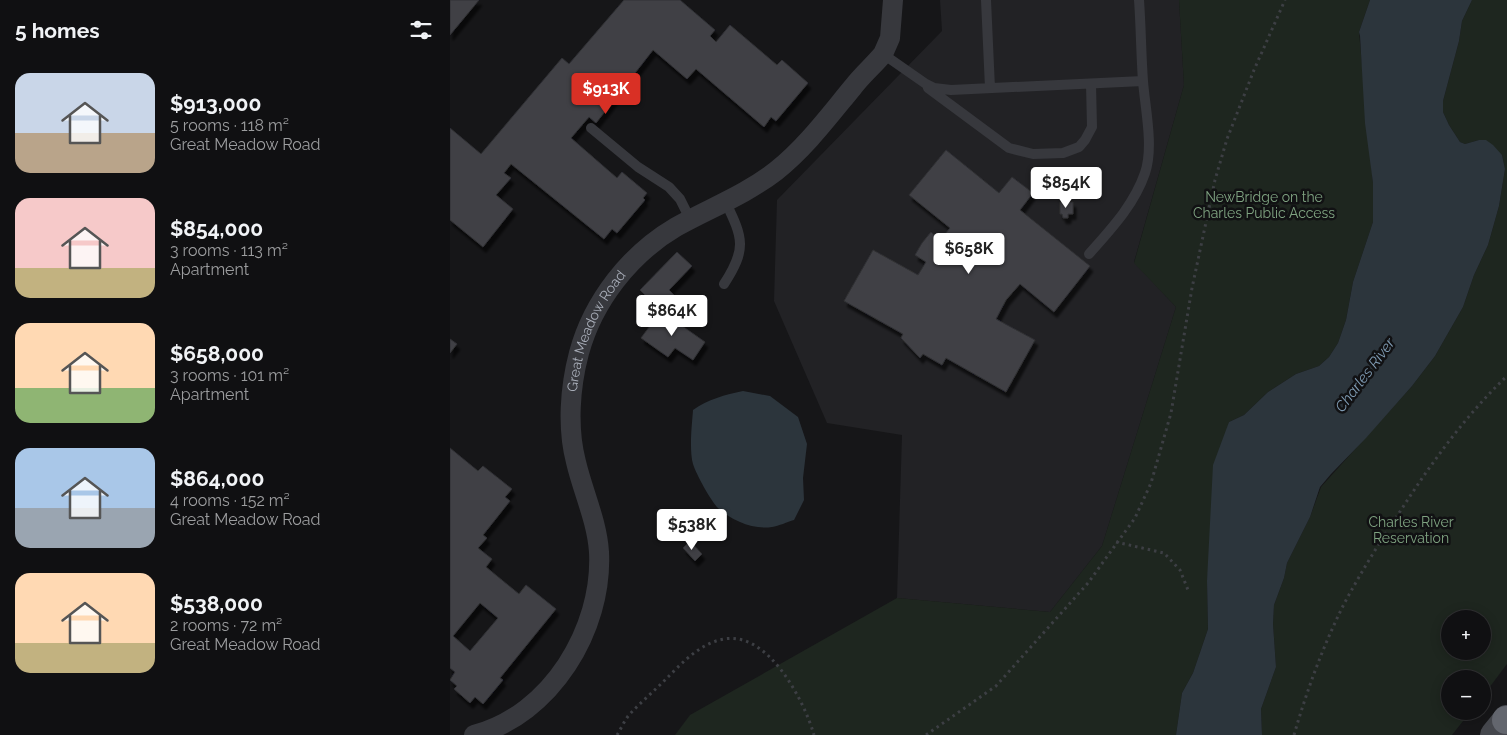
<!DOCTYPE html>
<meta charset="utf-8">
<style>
body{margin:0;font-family:Raleway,sans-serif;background:#19191b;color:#f1f3f6;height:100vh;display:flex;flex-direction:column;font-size:19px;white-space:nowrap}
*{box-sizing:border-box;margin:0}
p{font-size:16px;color:#9c9d9f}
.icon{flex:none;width:28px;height:28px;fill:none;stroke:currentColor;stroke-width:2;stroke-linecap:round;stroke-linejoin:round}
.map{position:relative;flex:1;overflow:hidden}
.panel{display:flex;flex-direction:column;background:#101012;width:450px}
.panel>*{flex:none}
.tools{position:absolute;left:991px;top:610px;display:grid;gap:10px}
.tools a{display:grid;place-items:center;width:50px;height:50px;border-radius:50%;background:#101012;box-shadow:0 2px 12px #0003,0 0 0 1px #303032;font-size:25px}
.price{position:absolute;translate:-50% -42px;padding:0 11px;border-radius:5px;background:#fff;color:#222;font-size:16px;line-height:32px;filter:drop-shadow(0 1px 2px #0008)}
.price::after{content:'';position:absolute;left:50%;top:30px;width:15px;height:11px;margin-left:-8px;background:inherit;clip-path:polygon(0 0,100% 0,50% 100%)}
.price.current{background:#d93025;color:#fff}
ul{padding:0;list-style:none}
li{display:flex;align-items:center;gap:15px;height:125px;padding:0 15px}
li span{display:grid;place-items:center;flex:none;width:140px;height:100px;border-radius:15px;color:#555}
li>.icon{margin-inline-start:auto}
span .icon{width:60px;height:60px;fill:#fffc;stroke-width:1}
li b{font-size:21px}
h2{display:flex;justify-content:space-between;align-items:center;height:60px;padding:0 15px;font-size:21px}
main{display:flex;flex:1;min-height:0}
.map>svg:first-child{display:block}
.built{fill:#222225}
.green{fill:#1e261f;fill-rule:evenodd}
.water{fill:#2c353c}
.building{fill:#404145;stroke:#303034;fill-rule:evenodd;filter:url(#shadow)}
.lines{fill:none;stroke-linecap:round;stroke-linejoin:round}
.path{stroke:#3d3f44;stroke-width:3;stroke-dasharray:2.5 4;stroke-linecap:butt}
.lane{stroke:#37383d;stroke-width:10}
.street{stroke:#37383d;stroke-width:20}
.secondary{stroke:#45474d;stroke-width:28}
.highway{stroke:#63666e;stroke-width:28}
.labels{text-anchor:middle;stroke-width:5;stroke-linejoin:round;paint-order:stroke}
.park-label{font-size:14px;fill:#7fa381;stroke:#111113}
.street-label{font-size:14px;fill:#a8adb8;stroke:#111113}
.water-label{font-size:15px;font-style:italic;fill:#7f9bb3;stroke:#111113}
</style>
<main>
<section class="panel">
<h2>5 homes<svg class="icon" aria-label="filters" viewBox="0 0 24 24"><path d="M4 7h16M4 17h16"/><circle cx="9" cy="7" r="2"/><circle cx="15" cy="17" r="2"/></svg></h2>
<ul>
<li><span style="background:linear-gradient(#c9d6e8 60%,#b9a48a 0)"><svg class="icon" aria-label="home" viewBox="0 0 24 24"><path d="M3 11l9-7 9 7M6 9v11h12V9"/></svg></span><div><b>$913,000</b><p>5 rooms · 118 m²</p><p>Great Meadow Road</p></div></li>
<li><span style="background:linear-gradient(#f6c9c9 70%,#c2b280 0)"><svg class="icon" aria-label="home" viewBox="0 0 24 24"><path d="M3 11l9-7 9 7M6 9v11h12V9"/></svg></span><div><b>$854,000</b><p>3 rooms · 113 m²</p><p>Apartment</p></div></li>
<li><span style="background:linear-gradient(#ffd9b3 65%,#8fb573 0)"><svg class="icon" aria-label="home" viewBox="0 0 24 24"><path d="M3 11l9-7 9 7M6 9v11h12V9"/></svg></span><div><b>$658,000</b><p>3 rooms · 101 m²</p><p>Apartment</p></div></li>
<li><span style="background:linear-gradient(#a9c7e8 60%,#9aa5b1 0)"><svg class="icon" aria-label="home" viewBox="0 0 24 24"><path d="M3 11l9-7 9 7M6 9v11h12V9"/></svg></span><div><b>$864,000</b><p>4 rooms · 152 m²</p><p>Great Meadow Road</p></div></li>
<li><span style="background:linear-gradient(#ffd9b3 70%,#c2b280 0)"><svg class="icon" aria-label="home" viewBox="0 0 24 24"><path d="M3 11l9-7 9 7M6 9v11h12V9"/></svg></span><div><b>$538,000</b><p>2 rooms · 72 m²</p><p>Great Meadow Road</p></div></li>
</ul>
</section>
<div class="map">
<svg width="1057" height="735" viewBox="0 0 1057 735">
<defs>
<filter id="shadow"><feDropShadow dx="3" dy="5.5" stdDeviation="1" flood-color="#0009"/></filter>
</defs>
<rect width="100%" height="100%" fill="#161618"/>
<path class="built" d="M490,0H729L734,85L684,262L726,307L652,546L600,612L447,598L452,435L377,423L324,301L327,200L492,31Z"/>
<path class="green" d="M729,0H920L909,32L923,183V222L903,282L896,320L888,343L879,357L869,366L846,374L818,392L794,415L779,422L757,581L758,629L743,673L732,693L726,735H225L240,715L447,598L600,612L652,546L726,307L684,263L734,85Z
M1022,0H1057V664L1033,696L1032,679H1000V711H1021L1002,735H812L811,709L826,667L823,624L824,605L834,578L837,563L860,517L871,487L962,386L985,356L1013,307L1024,275L1038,245L1049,206L1055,169L1052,155L1029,140L1015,144L1010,142L999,125L993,112V101L1009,41L1012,21ZM1000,619H1032V651H1000Z"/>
<path class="water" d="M920,0H1022L1012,21L1009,41L993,101V112L999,125L1010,142L1015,144L1029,140H1036L1043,145L1052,155L1055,169L1049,206L1038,245L1024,275L1013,307L985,356L962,386L916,438L881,474L870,487L860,517L837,563L834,578L824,605L823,624L826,667L811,709L812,735H726L732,693L743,673L758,629L757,581L763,465L779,422L794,415L818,392L846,374L869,366L879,357L888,343L896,320L903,282L923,222V183L915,123L910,36L909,32Z
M293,391L320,396L348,417L357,444L353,478L354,500L344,520C337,522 329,526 322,527C304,530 282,521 268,508C261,501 246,474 243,464C239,449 242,425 243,410C258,399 275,395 293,391Z"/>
<path class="building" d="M0,0H29L0,35Z
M174,0H230L265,30L260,36L266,42L280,25L327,65L332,60L358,83L326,121L321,117L314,127L246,69L237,79L203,50L146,123L139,117L121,138L167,178L172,172L197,193L193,198L195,200L167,233L162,229L154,239L61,164L54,173L61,178L46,195L63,209L33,247L0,220V128L31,154L112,58L119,64Z
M496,150L549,193L562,177L583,193L570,210L640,266L604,312L570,284L556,300L546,319L585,340L556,392L496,358L492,365L473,354L470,358L451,338L453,334L394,301L423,250L468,275L476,262L465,255L472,243L481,232L490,240L500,228L459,195Z
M610,202H623V214H618V218H613L612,214H610Z
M227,252L242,266L219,290L224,295L213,307L202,296L199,299L190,290Z
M211,311L255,342L243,360L225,348L218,357L191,338Z
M0,339L7,344L0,353Z
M0,448L28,471L33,466L62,489L55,497L60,501L33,535L37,538L28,548L42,559L36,567L69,594L76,585L106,609L50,678L53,680L33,704L25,697L20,703L4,689L7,686L0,680L5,672L0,668ZM30,603L48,618L20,651L3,636Z
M240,541L252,554L245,561L233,548Z"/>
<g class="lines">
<path class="path" d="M666,542L714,553L730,570L738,590
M167,735C171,729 174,721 179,715C190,703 203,692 215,680C231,664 250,643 274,639C318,631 354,700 364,735
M476,735L546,686L638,583L685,518L701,483L721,413L742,288L765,180L777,139L804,70L835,0
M844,735C857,690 873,646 894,604C911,572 931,540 951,510C982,462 1016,415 1057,376"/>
<path class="lane" d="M536,0L540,88
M433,54L476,84L484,88L501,90L693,81
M478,88L559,148L583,154L613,153L629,147L635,140L642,127L641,84
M141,128L188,167L219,187L230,199L240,219
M639,254C661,229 684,205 695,173C704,147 695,108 693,81C691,54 691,27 689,0
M274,284C297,249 293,238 276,203"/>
<path class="street" id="s1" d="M24,735C101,715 153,629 149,552C147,521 133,492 126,462C117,428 120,387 129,353C143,301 180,254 226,227C260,208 295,195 326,171C356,147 379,116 403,87C412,75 423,66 433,54L440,38L443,0"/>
<path class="secondary" d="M1044,735L1057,719"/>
<path class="highway" d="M1056,720H1057"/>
</g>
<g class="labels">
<g class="park-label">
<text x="814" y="202">NewBridge on the<tspan x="814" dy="16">Charles Public Access</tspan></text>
<text x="961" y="527">Charles River<tspan x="961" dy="16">Reservation</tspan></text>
</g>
<g class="street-label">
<text dy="5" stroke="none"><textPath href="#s1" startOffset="468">Great Meadow Road</textPath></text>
</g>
<g class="water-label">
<text transform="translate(915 375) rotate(-53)" y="5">Charles River</text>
</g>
</g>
</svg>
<div class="tools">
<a>+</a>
<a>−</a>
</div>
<b class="price current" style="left:156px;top:115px">$913K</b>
<b class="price" style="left:616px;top:209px">$854K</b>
<b class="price" style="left:519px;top:275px">$658K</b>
<b class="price" style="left:222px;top:337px">$864K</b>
<b class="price" style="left:242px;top:551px">$538K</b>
</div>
</main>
